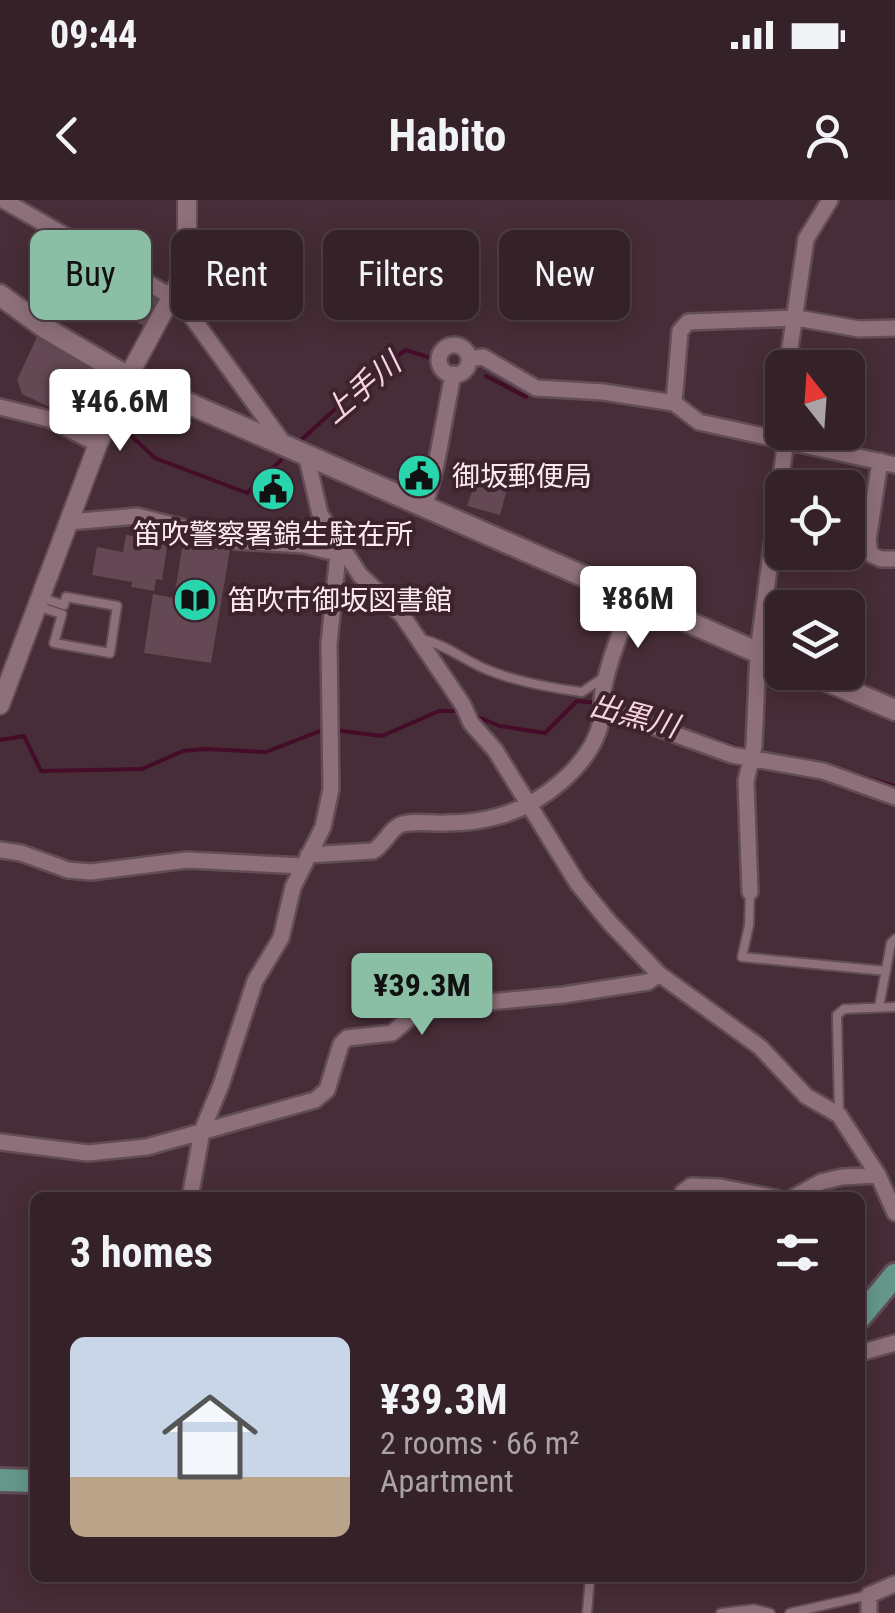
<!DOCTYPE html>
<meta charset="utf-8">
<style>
body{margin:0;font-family:"Roboto Condensed","Noto Sans JP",sans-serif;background:#402f35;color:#f1f3f6;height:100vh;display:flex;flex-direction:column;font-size:38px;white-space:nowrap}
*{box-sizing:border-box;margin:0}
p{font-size:32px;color:#aaa4a8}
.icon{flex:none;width:55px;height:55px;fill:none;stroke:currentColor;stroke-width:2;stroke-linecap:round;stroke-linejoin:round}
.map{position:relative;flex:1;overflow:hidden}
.side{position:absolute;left:30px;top:992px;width:835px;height:390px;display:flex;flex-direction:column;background:#352229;border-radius:15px;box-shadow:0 5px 25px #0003,0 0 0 2px #4f3f46}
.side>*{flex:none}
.hud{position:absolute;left:30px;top:30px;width:835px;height:90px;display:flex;gap:20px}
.needle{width:65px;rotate:343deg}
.controls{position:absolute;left:765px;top:150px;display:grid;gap:20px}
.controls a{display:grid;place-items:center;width:100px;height:100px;border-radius:15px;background:#352229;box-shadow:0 5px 25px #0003,0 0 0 2px #4f3f46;font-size:50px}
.price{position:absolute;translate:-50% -85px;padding:0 22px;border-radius:10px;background:#fff;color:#222;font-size:32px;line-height:65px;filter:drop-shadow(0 2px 5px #0008)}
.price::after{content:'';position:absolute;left:50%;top:60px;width:30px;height:22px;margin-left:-15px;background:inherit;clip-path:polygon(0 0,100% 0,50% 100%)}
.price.on{background:#8abfa5;color:#111}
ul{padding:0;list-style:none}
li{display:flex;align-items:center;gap:30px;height:250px;padding:0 40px}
li span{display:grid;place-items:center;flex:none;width:280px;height:200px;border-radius:15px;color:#555}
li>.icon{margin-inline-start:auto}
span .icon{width:120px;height:120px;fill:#fffc;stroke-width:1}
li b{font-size:42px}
h2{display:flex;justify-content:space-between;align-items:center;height:120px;padding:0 40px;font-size:42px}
.tag{padding:0 35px;border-radius:15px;background:#352229;box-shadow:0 5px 25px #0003,0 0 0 2px #4f3f46;font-size:35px;line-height:90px}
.tag.on{background:#8abfa5;color:#111}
.status{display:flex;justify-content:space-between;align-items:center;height:70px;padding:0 50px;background:#352229;direction:ltr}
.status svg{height:28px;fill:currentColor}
header{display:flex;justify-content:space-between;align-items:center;height:130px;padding:0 40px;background:#352229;font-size:45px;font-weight:700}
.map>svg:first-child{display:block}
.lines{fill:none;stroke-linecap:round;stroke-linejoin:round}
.stream{stroke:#440c28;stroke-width:4}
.building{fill:#644853}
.service-casing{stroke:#624c55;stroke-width:12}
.minor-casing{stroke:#624c55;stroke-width:20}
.tertiary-casing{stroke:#624c55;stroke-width:22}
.secondary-casing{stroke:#624c55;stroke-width:25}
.primary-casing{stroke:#624c55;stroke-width:28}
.service{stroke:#8e707b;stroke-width:8}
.minor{stroke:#8e707b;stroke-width:15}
.tertiary{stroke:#8e707b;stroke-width:18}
.secondary{stroke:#8e707b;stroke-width:20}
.primary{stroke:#65988b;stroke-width:22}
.labels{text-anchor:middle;stroke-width:8;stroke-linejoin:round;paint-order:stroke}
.poi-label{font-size:28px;fill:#fceaf0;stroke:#3c232d;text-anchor:start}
.water-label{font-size:30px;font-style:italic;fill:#fad3e1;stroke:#3c232d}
</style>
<div class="status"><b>09:44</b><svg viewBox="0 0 49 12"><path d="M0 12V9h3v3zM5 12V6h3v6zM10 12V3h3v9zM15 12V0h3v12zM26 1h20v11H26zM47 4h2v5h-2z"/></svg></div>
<header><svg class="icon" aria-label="back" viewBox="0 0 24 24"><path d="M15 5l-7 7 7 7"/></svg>Habito<svg class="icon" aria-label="person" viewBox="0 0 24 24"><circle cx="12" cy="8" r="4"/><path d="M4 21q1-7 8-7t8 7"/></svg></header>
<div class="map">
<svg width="895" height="1413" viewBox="0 0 895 1413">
<rect width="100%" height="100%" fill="#472d37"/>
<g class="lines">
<path class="stream" d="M486,176L526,197
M69,221L93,228
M117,231L127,232L155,258L247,293L281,260
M298,243L382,166L406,150L431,158
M607,504L745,550
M473,515L500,526L545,533L577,501L597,503
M335,530L382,536L439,511H460
M0,540L24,536L41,571L142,569L183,551L205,549L266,552L325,529
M837,569L895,586"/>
</g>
<path class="building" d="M126,81L160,100L146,127L111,108Z
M37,137L115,182L96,224L89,226L22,194L17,180Z
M477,277L508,286L500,315L467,306Z
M126,335L168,341L162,380L156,379L154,391L131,387L132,382L92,375L97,347L123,352Z
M183,342L230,349L211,463L144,453L153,394L174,398Z"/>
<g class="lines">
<g class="service-casing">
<path id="service" d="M39,407L62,414L54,443L110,453L117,406L66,397L64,405L42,398
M422,439C447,445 465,461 488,470C517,482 551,488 582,492L604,477
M750,692L749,725L742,757L886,771
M879,807L891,743L895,739
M839,915L837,815L844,809L895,807
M587,1413L590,1378
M721,1413L754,1409L770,1413
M790,1413L869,1395"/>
</g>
<g class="minor-casing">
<path id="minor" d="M3,0L181,102L284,244
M439 160a15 15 0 1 1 30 0a15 15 0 1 1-30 0Z
M469,159L483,157L536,188L603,192L674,203L699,222L895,265
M787,168L806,39L830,0
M674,203L680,131L688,122L797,118L859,129L895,128
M0,207L49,219L98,244
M306,254L320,314L360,375L402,415L463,505L471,523L495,550L578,684L610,723L659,774L760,847L806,896L839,915L878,975L895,1013
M880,261L868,340L870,354L881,359H895
M425,305L436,265L453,174
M70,322L137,316L236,341L303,345L328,351L339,344
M601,512L633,519L732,555L823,571L895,597
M0,650L21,653L68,670L91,672L187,660L303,666
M308,655L373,651C385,644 389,630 400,625C413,620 432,624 446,623C463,623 482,621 499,616C540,605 591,566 601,522C603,512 601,501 603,491C609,459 622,428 635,397
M750,692L746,581L754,546L758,452L787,232
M0,942L88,953L147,947L315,900L327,890L341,844L347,838L392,833L414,814L448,806L563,795L648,782L659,774
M190,998L202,931L221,885L255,781L281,738L293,687L323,627L331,589L329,444L339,344
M683,998V992L691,986L720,987L776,998
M792,998L821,982L842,977L878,975
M860,1153L895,1143
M869,1413V1395L895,1384"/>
</g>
<g class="tertiary-casing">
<path id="tertiary" d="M0,505L98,244L128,177L181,79L187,45V0"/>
</g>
<g class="secondary-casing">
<path id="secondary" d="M0,95L45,128L128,177L782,463
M806,472L895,510"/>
</g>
<g class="primary-casing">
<path id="primary" d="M860,1117L895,1075
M0,1280L35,1281"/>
</g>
<use href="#service" class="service"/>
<use href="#minor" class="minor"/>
<use href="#tertiary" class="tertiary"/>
<use href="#secondary" class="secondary"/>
<use href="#primary" class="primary"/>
</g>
<defs>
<g id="civic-disc" transform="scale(2.25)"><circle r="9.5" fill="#29d5ad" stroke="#3c232d"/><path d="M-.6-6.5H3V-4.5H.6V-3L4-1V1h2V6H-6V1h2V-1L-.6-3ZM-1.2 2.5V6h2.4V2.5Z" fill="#111"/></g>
<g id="library-disc" transform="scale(2.25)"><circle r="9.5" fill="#29d5ad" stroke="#3c232d"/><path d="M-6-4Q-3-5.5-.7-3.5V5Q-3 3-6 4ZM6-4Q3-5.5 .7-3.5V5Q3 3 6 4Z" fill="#111"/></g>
</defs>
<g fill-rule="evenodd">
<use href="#civic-disc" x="419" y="276"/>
<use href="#civic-disc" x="273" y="289"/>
<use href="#library-disc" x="195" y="400"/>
</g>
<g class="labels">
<g class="poi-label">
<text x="452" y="286">御坂郵便局</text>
<text x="273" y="344" text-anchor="middle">笛吹警察署錦生駐在所</text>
<text x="228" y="410">笛吹市御坂図書館</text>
</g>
<g class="water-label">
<text transform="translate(362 188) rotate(-40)" y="10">上手川</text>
<text transform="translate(634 516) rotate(15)" y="10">出黒川</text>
</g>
</g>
</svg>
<div class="controls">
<a><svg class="needle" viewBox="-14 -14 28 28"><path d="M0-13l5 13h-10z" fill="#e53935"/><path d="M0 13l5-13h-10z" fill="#aaa4a8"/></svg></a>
<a><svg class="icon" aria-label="locate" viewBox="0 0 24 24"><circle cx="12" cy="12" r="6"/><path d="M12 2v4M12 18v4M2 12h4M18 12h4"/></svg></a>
<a><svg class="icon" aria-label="layers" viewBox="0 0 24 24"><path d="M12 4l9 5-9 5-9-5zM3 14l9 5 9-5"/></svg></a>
</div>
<b class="price" style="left:120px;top:254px">¥46.6M</b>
<b class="price" style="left:638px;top:451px">¥86M</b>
<b class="price on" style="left:422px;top:838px">¥39.3M</b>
<div class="hud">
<a class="tag on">Buy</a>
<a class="tag">Rent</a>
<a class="tag">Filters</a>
<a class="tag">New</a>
</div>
<section class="side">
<h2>3 homes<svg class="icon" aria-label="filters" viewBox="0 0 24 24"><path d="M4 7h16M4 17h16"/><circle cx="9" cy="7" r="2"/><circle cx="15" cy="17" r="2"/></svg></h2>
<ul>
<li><span style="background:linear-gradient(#c9d6e8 70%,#b9a48a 0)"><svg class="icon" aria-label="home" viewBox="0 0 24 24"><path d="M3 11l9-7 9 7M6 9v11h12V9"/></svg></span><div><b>¥39.3M</b><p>2 rooms · 66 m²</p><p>Apartment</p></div></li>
</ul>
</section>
</div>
